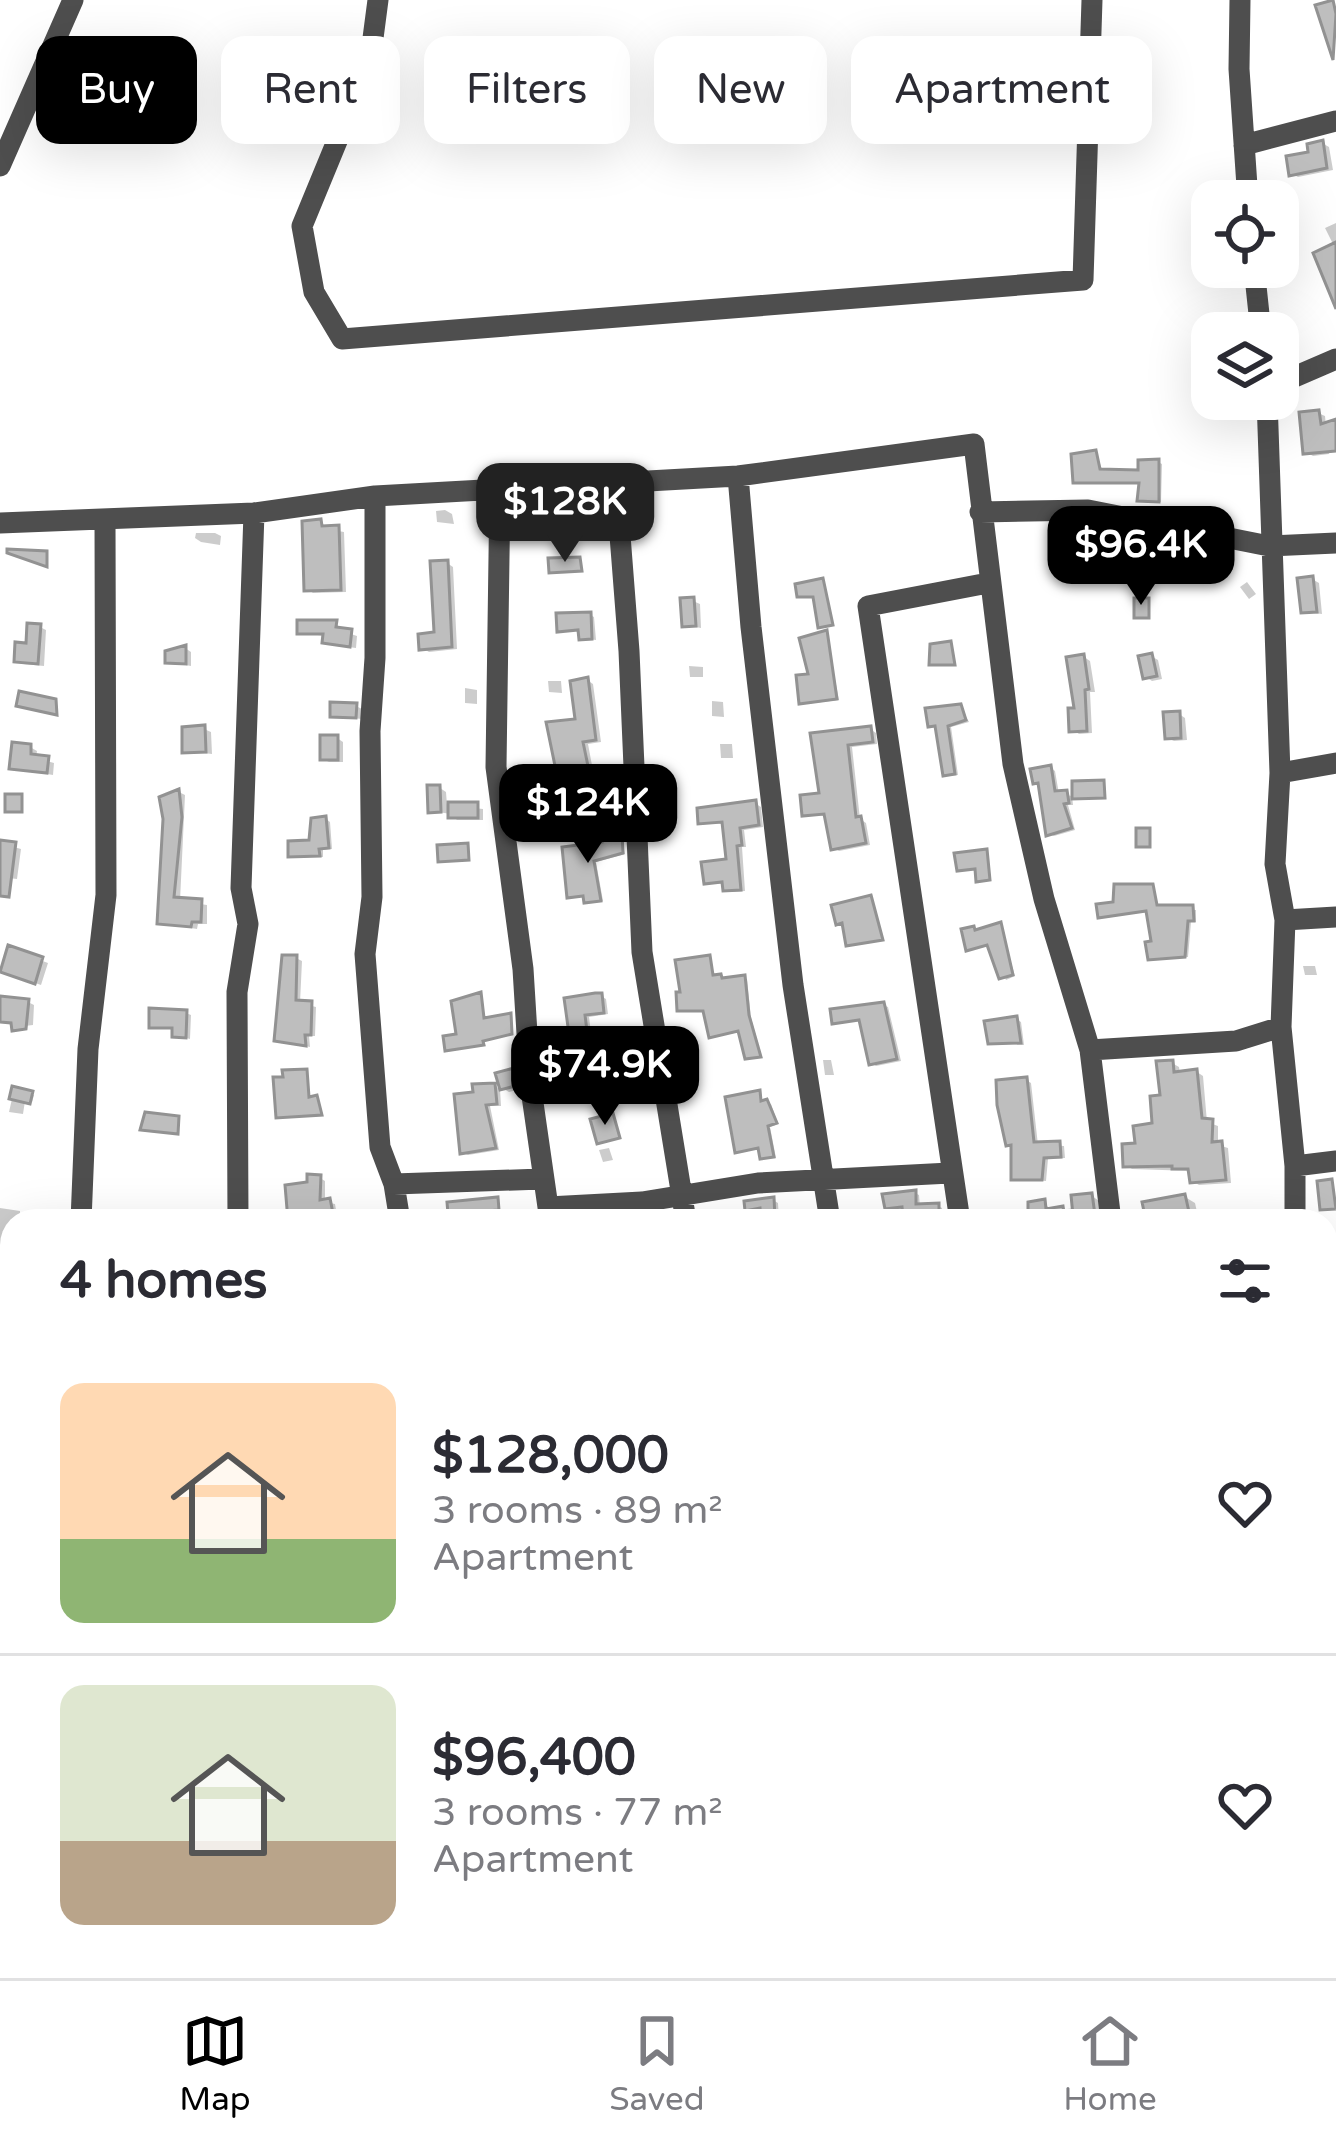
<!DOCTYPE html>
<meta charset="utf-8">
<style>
body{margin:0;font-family:"Varela Round",sans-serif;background:#f2f2f3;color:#2b2b33;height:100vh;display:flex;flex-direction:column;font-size:45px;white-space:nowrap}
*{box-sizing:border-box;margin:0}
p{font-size:39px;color:#7c7c81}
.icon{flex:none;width:66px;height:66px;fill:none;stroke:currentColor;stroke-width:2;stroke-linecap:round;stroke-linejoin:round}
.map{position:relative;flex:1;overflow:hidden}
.sheet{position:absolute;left:0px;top:1209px;width:1338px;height:771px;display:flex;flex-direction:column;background:#fff;border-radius:36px 36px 0 0;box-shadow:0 12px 48px #0002}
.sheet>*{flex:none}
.top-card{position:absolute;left:36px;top:36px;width:1266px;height:108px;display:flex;gap:24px}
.tools{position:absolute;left:1191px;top:180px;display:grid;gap:24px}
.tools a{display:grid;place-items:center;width:108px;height:108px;border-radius:24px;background:#fff;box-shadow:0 12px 48px #0002;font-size:60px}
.price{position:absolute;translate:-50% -102px;padding:0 27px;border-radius:24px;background:#000;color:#fff;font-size:39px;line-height:78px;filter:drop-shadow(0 3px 6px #0008)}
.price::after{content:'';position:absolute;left:50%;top:72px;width:36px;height:27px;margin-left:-18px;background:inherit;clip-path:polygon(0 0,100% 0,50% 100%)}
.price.active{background:#222;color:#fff}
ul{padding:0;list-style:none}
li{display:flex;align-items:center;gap:36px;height:300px;padding:0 60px}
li+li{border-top:3px solid #e1e1e2}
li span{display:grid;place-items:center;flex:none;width:336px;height:240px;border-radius:24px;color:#555}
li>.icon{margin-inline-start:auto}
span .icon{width:144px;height:144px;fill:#fffc;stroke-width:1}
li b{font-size:51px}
h2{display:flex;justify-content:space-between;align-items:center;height:144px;padding:0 60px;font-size:51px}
.chip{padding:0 42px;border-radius:24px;background:#fff;box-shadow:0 12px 48px #0002;font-size:42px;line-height:108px}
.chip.active{background:#000;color:#fff}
.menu{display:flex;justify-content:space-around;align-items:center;height:168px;border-top:3px solid #e1e1e2;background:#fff;font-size:33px;color:#7c7c81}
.menu a{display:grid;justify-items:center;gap:6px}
.menu .active{color:#000}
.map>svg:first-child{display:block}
.shadow{fill:#0003}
.building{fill:#bebebe;stroke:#929292;stroke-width:3}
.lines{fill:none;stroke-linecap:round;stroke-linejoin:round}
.street{stroke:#4e4e4e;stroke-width:21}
</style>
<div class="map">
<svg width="1336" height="1978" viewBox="0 0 1336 1978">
<rect width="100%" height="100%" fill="#fff"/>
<path class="shadow" d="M1322,143L1329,147L1333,170L1298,177L1292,174Z
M1336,223V293L1334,246L1325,228Z
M1318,413L1325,416L1326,426L1336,422V444L1328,447L1329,454L1313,456L1306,452Z
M1096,453L1103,472L1141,473L1158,462L1162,464L1161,502L1144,501L1142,484L1075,482Z
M445,510L452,514L454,524L437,522L436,511Z
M321,522L327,529L344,532L346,592L313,593L307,589Z
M196,533H215L221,536L220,545L201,542L195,538Z
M447,563L453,567L457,649L429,652L422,648L437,635Z
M1312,579L1319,583L1322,614L1304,612Z
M1247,582L1256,594L1249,599L1240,587Z
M693,601L700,604L701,628L685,625Z
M590,615L594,617L596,640L582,638L581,631L560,630Z
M336,623L342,631L357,636L356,648L332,645L325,641L326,636L300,633Z
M40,627L46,630L44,666L23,664L17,660Z
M826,633L839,700L805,704L802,702Z
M185,648L191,652V666L168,662Z
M1151,656L1158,660L1162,679L1152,681L1146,677Z
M1084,657L1090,661L1095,692H1090L1092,733L1079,734L1072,730Z
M689,666L703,667V677H690Z
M587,680L593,684L601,742L588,744L597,792L570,797L564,793Z
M548,681H561L562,693L549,692Z
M465,688L477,690V704L465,703Z
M712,701L723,702L724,717L712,716Z
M356,706L362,709V719L333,716Z
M961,707L969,722L951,727L958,775L949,776L945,774L938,726L930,725Z
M1179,714L1185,718L1187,740L1174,741L1167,738Z
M204,729L211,732L212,754L185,751Z
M870,729L876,733L877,744L852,747L860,819L866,823L870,845L839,851L834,848L828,816L805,814L823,796L813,736Z
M337,738L343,742V762H329L323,759Z
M720,744H732L733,758H721Z
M30,747L37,751L36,758L54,763L53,775L12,768Z
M1051,768L1055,771L1059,794L1072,796L1073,805H1068L1075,830L1054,836L1049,834L1042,786L1036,783Z
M440,788L446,792L447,805L483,809V820H457L451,814L431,811Z
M179,792L185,795L180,901L207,905V924H198L197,929L160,923Z
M756,804L761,807L763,827L744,830L746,847H742L745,891L731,892L725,884L706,882L729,862L725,824L701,822Z
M326,819L330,822L332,849L323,850V857L291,855L312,843Z
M621,836L625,854L596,862L603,901L591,903L586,897L570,896L565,850L605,845Z
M0,843L21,849L17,879L0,877Z
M1153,887L1159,908L1196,910V922H1191L1188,957L1150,958L1154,944L1150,912L1101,916Z
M1000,925L1015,976L1006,980L991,946L968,949Z
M10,949L48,963L41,985L9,974Z
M296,958L302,961L300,1003L316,1007L315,1036H309L310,1047L277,1039Z
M709,958L715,977L747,979L751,1018L762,1058L748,1057L742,1031L711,1036Z
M1303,966H1315L1317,975H1305Z
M601,996L606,999L608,1014L589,1017L591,1033L572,1032L567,1001Z
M28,1002L34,1005L33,1025L16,1027L0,1020Z
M883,1005L888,1007L901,1061L876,1066L872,1063L863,1021L835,1022Z
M186,1013L191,1015L190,1039L175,1035V1029L152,1026Z
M1016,1019L1021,1022L1024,1045L991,1042Z
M608,1049L613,1052L618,1074L588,1077Z
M823,1060H831L834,1075H825Z
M1172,1063L1179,1067L1180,1074L1197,1072L1203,1076L1207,1122L1218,1126V1145L1228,1148L1231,1183L1199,1185L1192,1181V1171L1132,1169L1126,1165L1155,1126Z
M514,1071L520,1075L521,1089L509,1092L502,1088Z
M1026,1080L1031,1083L1038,1145L1064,1146L1065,1158L1048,1159L1046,1181L1014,1178Z
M495,1086L500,1089L501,1106H490L499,1150L468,1155L463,1153Z
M14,1090L34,1095L32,1102L25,1101L23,1114L9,1112Z
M759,1094L764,1103L771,1104L778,1124L770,1127L776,1158L763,1157L761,1149L738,1151Z
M609,1148L613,1160L603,1162L599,1150Z
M320,1178L325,1181V1202L335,1204L338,1221H291L288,1188L310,1185Z
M915,1193L919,1195L920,1207L938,1206L942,1208L943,1218L888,1221L885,1196Z
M1092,1196L1099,1201L1101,1218L1096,1221H1016L1044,1203L1052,1211L1075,1208Z
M1185,1197L1195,1203L1199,1221H1149Z
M773,1200L778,1203L779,1220L764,1218V1210L748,1209Z
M0,1208L20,1211V1221H12V1281L0,1278Z
M0,1589L11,1594L7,1608L0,1606Z
M0,1673H12V1699L0,1700Z
M45,1968H82V1978H46Z
M841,1968H868L870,1978H845Z
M979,1968H1022L1024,1978H1009L1005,1969Z
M1251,1968H1289L1290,1969L1271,1972L1272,1978H1253Z"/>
<path class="building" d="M1333,0L1336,14L1333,60L1315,5Z
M1323,140L1327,168L1289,176L1286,156L1308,152L1307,144Z
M1336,242V309L1313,253Z
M1319,410L1321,424L1336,419V451L1303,454L1299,412Z
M1096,450L1100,469L1138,470V460L1159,459V502L1137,501L1139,483H1073L1071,454Z
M321,519L322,526L339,525L341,590L304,591L302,521Z
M7,549L47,551V567L7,553Z
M580,557L582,571L549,573L548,558Z
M448,560L452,647L419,650L418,634L434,632L430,561Z
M1313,576L1317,612L1301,613L1297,578Z
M823,578L833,625L818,628L813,597H797L795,584Z
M694,597L696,626L682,627L680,598Z
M1134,598H1149V618H1134Z
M591,612L592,639L579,640L578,630L557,632L556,613Z
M297,620H337L336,627L352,629L350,647L322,643L323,634H297Z
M27,623L41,624L38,664L14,662L15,642L26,643Z
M827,630L837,699L799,704L796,675L808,674L799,638Z
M951,641L955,665H929L930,644Z
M186,645V664L165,663V651Z
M1152,653L1157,676L1143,679L1138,656Z
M1084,654L1089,689L1085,690L1087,731L1069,732L1068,708H1074L1066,657Z
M588,677L596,740L583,742L593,790L561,795L546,722L575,719L570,681Z
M19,691L56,699L57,715L16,706Z
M330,702L357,703L356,718L330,717Z
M961,704L966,720L948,726L955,774L943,776L935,726L928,727L925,708Z
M1180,711L1181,738L1165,739L1163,712Z
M205,725L206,752L182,753V727Z
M871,726L873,742L848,745L856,817L861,816L866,843L831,850L824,814L802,816L800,795L819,793L810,733Z
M320,735H338V760H320Z
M12,742L31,744V754L49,756L47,773L9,769Z
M1051,765L1055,791L1067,790L1069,803L1064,804L1072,828L1046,836L1038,783L1033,784L1030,769Z
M1104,780L1105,798L1072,799V781Z
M427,785H440L441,812L428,813Z
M179,789L182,817L174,897L202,899L201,922H192L191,927L157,924L163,819L159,797Z
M5,794H22V812H5Z
M756,800L759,825L740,828L742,845L737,846L741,890L723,891L722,882L704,884L701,862L726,859L722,822L698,824L697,808Z
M448,802H478V818H448Z
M326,816L329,848L319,849L320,856L288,857V841L309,840L311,818Z
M1136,828H1150V847H1136Z
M622,833L623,853L594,861L601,901L584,903L583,896L567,898L562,847L602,842L601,836Z
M0,840L16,842L9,897L0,896Z
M468,843L469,860L438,862L437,845Z
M987,849L990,880L976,882L975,869L957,871L954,853Z
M1114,884H1153L1157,905H1193L1194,921H1188L1185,957L1148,960L1145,942L1151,941L1146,911L1098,918L1096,904L1113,902Z
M871,895L883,940L846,946L842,923L836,925L831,905Z
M1001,922L1013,975L999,979L987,945L966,951L961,929L974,926L975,930Z
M8,945L43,957L35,984L0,972Z
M282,955H297L296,1000L312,1001L311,1035H305L306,1046L274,1041Z
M710,955L713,975L721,974L722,978L745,975L749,1015L761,1057L745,1059L738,1031L709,1038L703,1011H677L676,992H680L675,960Z
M481,992L484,1018L511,1013L512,1034L483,1041L484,1045L445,1051L443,1036L456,1034L451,1001Z
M595,993H602L604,1013L585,1015L587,1031L569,1034L564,998Z
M0,996L29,999L26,1029L12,1031L11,1023L0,1022Z
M884,1002L897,1059L869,1065L859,1020L832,1024L830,1009Z
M149,1008L187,1010L186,1038L172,1037V1028H149Z
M1017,1016L1021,1043L988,1044L984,1021Z
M609,1046L615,1073L585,1079L579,1053Z
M1173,1060L1174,1072L1197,1069L1202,1118L1213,1119L1212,1142L1222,1141L1226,1180L1190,1183L1188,1169H1172V1166L1123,1167L1122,1144L1135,1143L1133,1126L1152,1123L1150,1096L1160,1095L1156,1061Z
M514,1068L515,1086L500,1090L495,1073Z
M307,1069L309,1097L317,1095L322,1115L276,1118L273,1077H283L282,1070Z
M1027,1077L1034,1142L1060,1141L1061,1157L1044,1158L1042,1180H1011V1145L1006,1146L997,1105L996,1080Z
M495,1083L497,1104L486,1105L496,1148L460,1154L454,1094L473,1092L472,1084Z
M12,1086L33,1091L30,1104L9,1099Z
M760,1090L761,1101L767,1099L777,1123L768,1126L774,1157L760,1159L758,1148L735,1153L725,1097Z
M145,1112L179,1116L178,1134L140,1130Z
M613,1113L620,1138L597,1144L590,1119Z
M307,1174L321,1175L320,1200L330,1198L334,1219L288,1221L285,1185L307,1182Z
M1332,1179L1336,1209L1320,1210L1317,1181Z
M916,1190V1204L939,1203V1217L903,1219L902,1207L885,1209L882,1194Z
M1092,1193L1095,1215L1073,1216L1071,1195Z
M1185,1194L1191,1221H1146L1142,1202Z
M498,1197L499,1210L448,1214L447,1202Z
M774,1197L775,1219H761L760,1208L745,1211L744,1201Z
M1045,1199L1046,1209L1063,1206L1065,1219L1023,1221L1022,1212L1028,1211V1202Z"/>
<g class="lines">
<path class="street" d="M378,0L370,61L302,226L314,292L342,339L1083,280L1092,0
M1240,0L1239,69L1248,201
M1244,145L1336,121
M0,166L73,0
M1254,267L1261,333
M1278,384L1336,359
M1267,399L1280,773L1275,864L1285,920L1281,1027L1295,1166V1221
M738,476L751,627L793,985L830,1221
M616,484L629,651L642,952L686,1221
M500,487L496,767L523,969L530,1082L550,1221
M375,496V658L370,731L372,897L365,954L380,1147L394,1184L400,1221
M980,512L1088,510L1269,546L1336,543
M0,523L254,513L375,496L738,476L974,444L1013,764L1044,899L1090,1050L1111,1221
M1280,773L1336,763
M1285,920L1336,917
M1090,1050L1236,1041L1281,1027
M1295,1166L1336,1161
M394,1184L542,1179
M548,1207L642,1202L758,1183L950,1173
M81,1221L88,1049L106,895L105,521
M238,1221L237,992L248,924L241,888L254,513
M960,1221L868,606L988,583
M1326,1278H1336
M0,1373L12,1376
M0,1639L12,1636
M1326,1850L1336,1849
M1326,1893L1330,1978
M0,1928L12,1956
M379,1968L381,1978
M509,1968L510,1978
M646,1968L648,1978
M786,1968L787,1978
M927,1968L928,1978
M1072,1968L1075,1978
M1186,1968V1978"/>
</g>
</svg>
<div class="tools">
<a><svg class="icon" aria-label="locate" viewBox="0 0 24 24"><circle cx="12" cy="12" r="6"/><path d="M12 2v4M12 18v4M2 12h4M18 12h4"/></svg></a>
<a><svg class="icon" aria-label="layers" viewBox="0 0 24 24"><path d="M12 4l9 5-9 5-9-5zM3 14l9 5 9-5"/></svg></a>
</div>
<b class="price active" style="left:565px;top:565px">$128K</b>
<b class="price" style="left:1141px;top:608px">$96.4K</b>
<b class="price" style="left:588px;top:866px">$124K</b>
<b class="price" style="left:605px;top:1128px">$74.9K</b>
<div class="top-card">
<a class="chip active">Buy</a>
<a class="chip">Rent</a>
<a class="chip">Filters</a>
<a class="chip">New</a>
<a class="chip">Apartment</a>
</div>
<section class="sheet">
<h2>4 homes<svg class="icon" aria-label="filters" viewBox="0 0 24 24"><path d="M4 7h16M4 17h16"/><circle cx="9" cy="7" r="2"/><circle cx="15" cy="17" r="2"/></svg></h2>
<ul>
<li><span style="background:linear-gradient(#ffd9b3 65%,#8fb573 0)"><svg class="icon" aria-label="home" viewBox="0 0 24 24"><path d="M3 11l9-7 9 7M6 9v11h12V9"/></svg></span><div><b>$128,000</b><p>3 rooms · 89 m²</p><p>Apartment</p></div><svg class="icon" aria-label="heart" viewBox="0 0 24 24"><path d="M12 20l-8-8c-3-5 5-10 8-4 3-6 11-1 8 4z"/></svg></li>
<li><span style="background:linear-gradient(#dfe7d0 65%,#b9a48a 0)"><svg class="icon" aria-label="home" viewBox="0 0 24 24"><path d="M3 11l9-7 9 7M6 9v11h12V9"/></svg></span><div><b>$96,400</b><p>3 rooms · 77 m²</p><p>Apartment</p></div><svg class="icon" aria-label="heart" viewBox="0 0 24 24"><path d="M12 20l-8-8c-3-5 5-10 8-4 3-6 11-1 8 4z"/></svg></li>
</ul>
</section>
</div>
<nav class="menu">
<a class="active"><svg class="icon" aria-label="map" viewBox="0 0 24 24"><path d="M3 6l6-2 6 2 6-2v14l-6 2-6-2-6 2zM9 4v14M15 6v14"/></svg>Map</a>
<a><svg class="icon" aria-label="saved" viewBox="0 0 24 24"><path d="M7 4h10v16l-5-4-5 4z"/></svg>Saved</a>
<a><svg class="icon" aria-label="home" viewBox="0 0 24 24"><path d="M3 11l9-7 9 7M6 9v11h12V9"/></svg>Home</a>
</nav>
